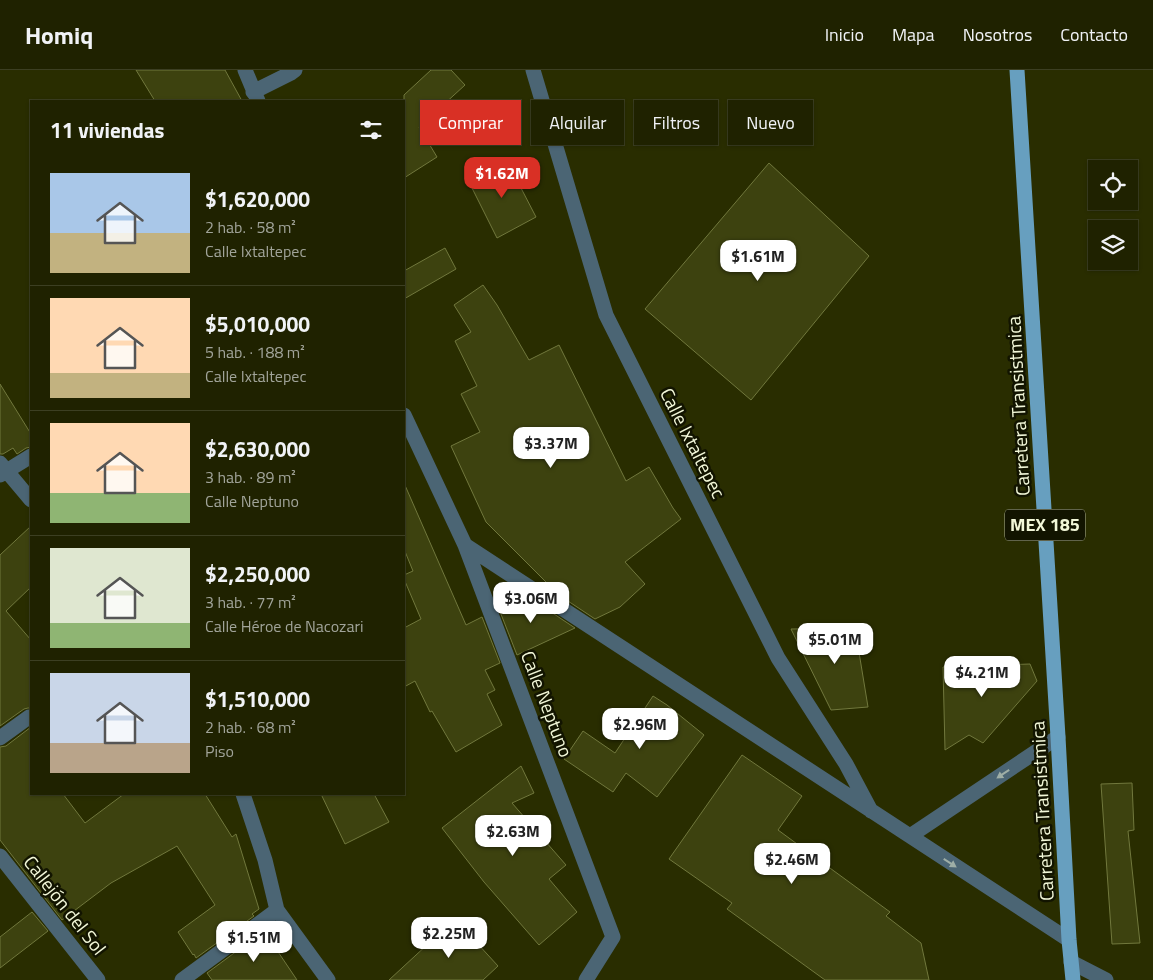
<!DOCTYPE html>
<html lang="es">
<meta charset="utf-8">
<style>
body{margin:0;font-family:"Titillium Web",sans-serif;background:#272a0a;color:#f1f3f6;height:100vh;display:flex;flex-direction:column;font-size:19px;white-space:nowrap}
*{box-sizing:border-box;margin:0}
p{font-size:16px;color:#a1a499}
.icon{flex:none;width:28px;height:28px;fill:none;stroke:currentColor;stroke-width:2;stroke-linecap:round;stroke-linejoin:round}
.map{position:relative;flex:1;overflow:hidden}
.side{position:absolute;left:30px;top:30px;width:375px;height:695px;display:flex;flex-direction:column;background:#1f2200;border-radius:0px;box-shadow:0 1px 4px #0004,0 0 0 1px #3c3f22}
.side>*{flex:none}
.hud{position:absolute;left:420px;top:30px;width:475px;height:45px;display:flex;gap:10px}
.fabs{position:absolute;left:1088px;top:90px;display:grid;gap:10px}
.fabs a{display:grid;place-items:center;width:50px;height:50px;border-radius:0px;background:#1f2200;box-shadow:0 1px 4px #0004,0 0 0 1px #3c3f22;font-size:25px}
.price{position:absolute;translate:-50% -42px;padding:0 11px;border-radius:10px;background:#fff;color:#222;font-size:16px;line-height:32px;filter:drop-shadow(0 1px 2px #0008)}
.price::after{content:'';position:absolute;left:50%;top:30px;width:15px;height:11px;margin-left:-8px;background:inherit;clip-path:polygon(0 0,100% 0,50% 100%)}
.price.current{background:#d93025;color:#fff}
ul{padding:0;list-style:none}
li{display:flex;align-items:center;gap:15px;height:125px;padding:0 20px}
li+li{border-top:1px solid #3c3f22}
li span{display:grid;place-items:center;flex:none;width:140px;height:100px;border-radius:0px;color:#555}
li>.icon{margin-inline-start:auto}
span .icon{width:60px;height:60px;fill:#fffc;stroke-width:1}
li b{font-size:21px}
h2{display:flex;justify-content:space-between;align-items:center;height:60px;padding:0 20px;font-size:21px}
.chip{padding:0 18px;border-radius:0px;background:#1f2200;box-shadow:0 1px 4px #0004,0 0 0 1px #3c3f22;font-size:18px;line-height:45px}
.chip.current{background:#d93025;color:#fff}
header{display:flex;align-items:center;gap:30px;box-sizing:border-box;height:70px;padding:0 25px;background:#1f2200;border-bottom:1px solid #3c3f22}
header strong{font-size:24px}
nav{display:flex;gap:28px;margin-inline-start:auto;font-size:18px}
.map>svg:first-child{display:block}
.building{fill:#3d420f;stroke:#71783d}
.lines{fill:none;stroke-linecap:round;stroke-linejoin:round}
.street{stroke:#4b6574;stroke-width:15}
.primary{stroke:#679fbf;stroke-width:15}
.oneway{fill:#9eaea6}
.labels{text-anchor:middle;stroke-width:5;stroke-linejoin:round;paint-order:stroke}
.shield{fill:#121400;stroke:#afb397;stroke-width:1}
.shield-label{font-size:18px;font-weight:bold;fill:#f2f7d8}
.street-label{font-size:19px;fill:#f2f7d8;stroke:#121400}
</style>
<header>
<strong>Homiq</strong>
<nav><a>Inicio</a><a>Mapa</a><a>Nosotros</a><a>Contacto</a></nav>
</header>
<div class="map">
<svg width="1153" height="910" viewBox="0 0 1153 910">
<rect width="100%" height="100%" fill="#292d00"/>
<path class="building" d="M136,0H225L242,31H155Z
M431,0H451L465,15L419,57L437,87L404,108V25Z
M507,91L536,147L497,168L468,110Z
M769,93L869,186L751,330L645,239Z
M445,178L456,199L404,229V201Z
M483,215L497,235L529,290L559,275L626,411L649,397L673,438L681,449L625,492L645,514L620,537L595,549L547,517L550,516L486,452L451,376L480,362L461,324L477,316L455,271L471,262L454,235Z
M0,314L31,364V377L26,378L17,384L13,378L3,384H0Z
M404,413L466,555L482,547L500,593L485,600L495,620L487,624L502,655L456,682L432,641L430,642L415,611L404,617V558L421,549L404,509V505L413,501L404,479Z
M31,456V517L6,541L31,570V638H28L24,639L0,656V485Z
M527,526L575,558L517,585L499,539Z
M855,558L868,637L831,640L791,559Z
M1030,594L1037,611L983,673L969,665L945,680L943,597Z
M653,626L667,635L704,665L657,727L626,703L613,722L564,689L583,661L615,683Z
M31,657V724H63L85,753L124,724H205L232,767L236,764L259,839L252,844L254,846L196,888L194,884L193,885L178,862L215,835L177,776L111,813L62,850L0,770V677L6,676Z
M742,685L802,726L778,760L890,842L886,846L921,873L929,910H825L727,839L732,833L669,789Z
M521,696L534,723L512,733L566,795L549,809L577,842L539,875L484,812L442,758Z
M1132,713L1134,760L1128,761L1140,873L1112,874L1101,714Z
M321,724H374L389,752L345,774Z
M32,842L48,861L0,898V867Z
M455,849L498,896L483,910H389Z
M264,861L297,910H212L207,903Z"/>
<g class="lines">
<path class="street" d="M245,0L258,31
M533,0L606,245L778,588L846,694L871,741
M253,22L291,3L295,0
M404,345L465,475L613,867L586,910
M0,393L31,430
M0,405L31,386
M465,475L1069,870
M0,668L29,647
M243,724L265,790L277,840L328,910
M910,766L1058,667
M0,786L98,910
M1071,892L1106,910
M182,910L277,840"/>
<path class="primary" d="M1017,0L1058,667L1069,870L1073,910"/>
</g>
<defs><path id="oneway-solid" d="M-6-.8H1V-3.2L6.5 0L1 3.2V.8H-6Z" transform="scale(1.25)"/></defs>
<g class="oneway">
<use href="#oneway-solid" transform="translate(1003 704) rotate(146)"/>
<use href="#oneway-solid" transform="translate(950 793) rotate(33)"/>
</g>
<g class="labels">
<rect class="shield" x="1005" y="439.5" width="80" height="31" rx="4"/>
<g class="shield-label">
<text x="1045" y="461">MEX 185</text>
</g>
<g class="street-label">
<text transform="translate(1018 336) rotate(-93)" y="7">Carretera Transistmica</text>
<text transform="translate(693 373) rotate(63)" y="7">Calle Ixtaltepec</text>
<text transform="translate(547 634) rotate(69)" y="7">Calle Neptuno</text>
<text transform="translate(1042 741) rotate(-93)" y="7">Carretera Transistmica</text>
<text transform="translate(65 835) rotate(52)" y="7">Callejón del Sol</text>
</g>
</g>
</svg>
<div class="fabs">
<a><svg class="icon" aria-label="locate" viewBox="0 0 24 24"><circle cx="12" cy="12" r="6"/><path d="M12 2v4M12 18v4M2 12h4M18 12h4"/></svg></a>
<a><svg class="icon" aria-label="layers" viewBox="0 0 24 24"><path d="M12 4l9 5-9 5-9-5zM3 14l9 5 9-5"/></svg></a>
</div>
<b class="price current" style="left:502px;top:129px">$1.62M</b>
<b class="price" style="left:758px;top:212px">$1.61M</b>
<b class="price" style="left:551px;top:399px">$3.37M</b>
<b class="price" style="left:531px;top:554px">$3.06M</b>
<b class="price" style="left:835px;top:595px">$5.01M</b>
<b class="price" style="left:982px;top:628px">$4.21M</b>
<b class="price" style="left:640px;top:680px">$2.96M</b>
<b class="price" style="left:513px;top:787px">$2.63M</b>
<b class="price" style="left:792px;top:815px">$2.46M</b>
<b class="price" style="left:449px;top:889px">$2.25M</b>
<b class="price" style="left:254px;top:893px">$1.51M</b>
<div class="hud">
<a class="chip current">Comprar</a>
<a class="chip">Alquilar</a>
<a class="chip">Filtros</a>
<a class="chip">Nuevo</a>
</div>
<section class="side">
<h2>11 viviendas<svg class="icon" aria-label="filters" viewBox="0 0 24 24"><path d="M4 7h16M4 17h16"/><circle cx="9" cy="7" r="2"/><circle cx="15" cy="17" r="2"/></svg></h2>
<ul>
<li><span style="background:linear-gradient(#a9c7e8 60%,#c2b280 0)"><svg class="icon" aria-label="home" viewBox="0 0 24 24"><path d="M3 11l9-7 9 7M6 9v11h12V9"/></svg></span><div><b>$1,620,000</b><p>2 hab. · 58 m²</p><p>Calle Ixtaltepec</p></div></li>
<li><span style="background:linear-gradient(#ffd9b3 75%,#c2b280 0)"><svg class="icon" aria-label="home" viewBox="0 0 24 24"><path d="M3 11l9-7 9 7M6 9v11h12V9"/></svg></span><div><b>$5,010,000</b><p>5 hab. · 188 m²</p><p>Calle Ixtaltepec</p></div></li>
<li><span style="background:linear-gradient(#ffd9b3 70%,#8fb573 0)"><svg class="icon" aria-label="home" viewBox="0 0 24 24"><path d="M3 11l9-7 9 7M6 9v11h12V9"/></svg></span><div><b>$2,630,000</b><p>3 hab. · 89 m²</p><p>Calle Neptuno</p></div></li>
<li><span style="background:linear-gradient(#dfe7d0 75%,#8fb573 0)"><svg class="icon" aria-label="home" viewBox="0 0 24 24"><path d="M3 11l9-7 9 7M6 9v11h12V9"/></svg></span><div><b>$2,250,000</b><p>3 hab. · 77 m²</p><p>Calle Héroe de Nacozari</p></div></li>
<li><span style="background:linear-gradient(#c9d6e8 70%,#b9a48a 0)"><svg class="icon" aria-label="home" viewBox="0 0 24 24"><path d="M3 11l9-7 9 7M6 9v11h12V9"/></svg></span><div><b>$1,510,000</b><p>2 hab. · 68 m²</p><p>Piso</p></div></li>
</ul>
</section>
</div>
